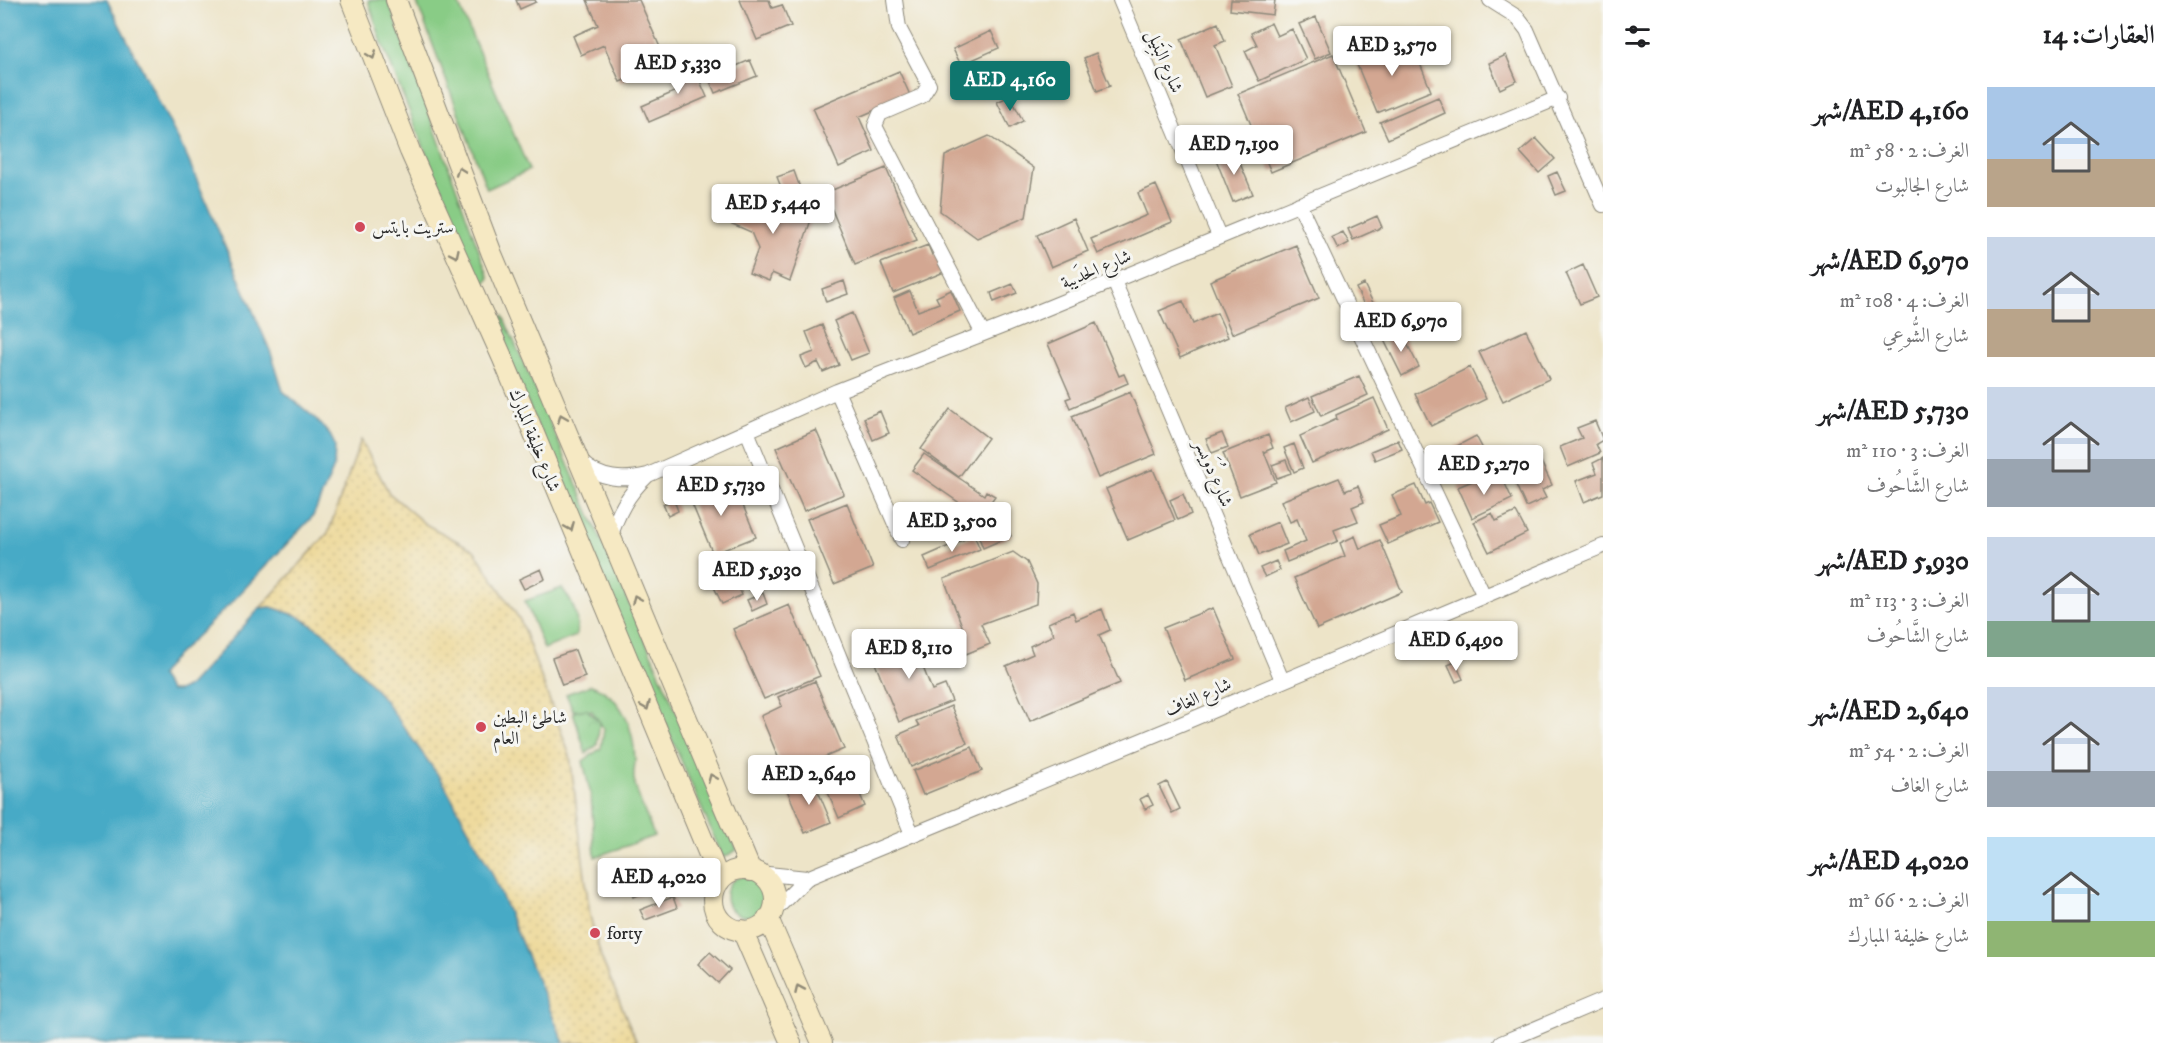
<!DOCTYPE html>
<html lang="ar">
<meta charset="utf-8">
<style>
body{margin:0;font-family:"IM FELL DW Pica",Amiri,serif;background:#f2f2f2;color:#202124;direction:rtl;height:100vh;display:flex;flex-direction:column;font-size:22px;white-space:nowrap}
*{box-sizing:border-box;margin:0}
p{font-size:20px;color:#757577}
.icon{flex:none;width:33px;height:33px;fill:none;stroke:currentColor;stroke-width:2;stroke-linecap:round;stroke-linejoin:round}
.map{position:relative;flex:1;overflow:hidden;direction:ltr}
.sheet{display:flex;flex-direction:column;background:#fff;width:570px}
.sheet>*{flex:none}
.price{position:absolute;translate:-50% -51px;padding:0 14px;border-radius:6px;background:#fff;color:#222;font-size:20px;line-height:39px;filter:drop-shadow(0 2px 3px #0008)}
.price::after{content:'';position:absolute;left:50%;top:36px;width:18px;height:14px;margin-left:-9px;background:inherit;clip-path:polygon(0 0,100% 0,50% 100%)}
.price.on{background:#0f766e;color:#fff}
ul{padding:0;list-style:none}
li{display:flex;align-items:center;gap:18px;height:150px;padding:0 18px}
li span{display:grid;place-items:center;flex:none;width:168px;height:120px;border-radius:0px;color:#555}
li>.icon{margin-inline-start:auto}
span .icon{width:72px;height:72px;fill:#fffc;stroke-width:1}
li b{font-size:26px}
h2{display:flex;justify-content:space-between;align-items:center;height:72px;padding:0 18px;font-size:26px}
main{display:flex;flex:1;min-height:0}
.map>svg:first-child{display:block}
.green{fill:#89cc86;stroke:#5a7c58;stroke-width:1.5}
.sand{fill:url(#sand-dots);stroke:#8c8264;stroke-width:1.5}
.park{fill:url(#park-crowns);stroke:#5a7c58;stroke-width:1.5}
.water{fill:#47aac6;stroke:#396a78;stroke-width:1.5}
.building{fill:#d3a792}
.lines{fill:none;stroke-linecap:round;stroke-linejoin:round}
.street-casing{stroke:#8c887a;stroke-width:16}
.secondary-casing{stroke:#8c887a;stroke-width:22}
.street{stroke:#fff;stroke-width:14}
.secondary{stroke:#f6e9c3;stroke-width:20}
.oneway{stroke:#908a77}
.poi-dot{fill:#d1495b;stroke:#f6f6f2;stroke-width:2}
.labels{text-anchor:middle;stroke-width:6;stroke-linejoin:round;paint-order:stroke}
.street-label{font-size:18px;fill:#2b2b2b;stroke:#f6f6f2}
.poi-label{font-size:18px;fill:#2b2b2b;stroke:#f6f6f2;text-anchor:start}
</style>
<main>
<section class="sheet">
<h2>العقارات: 14<svg class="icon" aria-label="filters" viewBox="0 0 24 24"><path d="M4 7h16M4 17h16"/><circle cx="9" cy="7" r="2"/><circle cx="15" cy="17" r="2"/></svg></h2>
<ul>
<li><span style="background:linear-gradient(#a9c7e8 60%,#b9a48a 0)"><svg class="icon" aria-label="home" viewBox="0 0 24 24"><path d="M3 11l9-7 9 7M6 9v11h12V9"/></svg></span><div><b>AED 4,160/شهر</b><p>الغرف: 2 · 58 m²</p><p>شارع الجالبوت</p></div></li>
<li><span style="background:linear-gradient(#c9d6e8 60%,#b9a48a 0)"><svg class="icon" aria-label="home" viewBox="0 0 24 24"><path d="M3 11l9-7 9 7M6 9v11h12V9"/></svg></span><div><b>AED 6,970/شهر</b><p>الغرف: 4 · 108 m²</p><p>شارع الشُّوعِي</p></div></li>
<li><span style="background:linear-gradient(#c9d6e8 60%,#9aa5b1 0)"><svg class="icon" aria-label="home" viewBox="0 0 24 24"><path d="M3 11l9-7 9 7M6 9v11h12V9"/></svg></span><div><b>AED 5,730/شهر</b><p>الغرف: 3 · 110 m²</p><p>شارع الشَّاحُوف</p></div></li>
<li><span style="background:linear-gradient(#c9d6e8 70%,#7fa58c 0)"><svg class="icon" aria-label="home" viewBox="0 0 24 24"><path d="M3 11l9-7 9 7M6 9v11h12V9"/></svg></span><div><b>AED 5,930/شهر</b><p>الغرف: 3 · 113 m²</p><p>شارع الشَّاحُوف</p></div></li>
<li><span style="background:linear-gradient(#c9d6e8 70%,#9aa5b1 0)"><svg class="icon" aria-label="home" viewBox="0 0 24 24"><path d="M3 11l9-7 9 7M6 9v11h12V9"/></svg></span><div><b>AED 2,640/شهر</b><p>الغرف: 2 · 54 m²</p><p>شارع الغاف</p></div></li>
<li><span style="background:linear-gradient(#bfe0f5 70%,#8fb573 0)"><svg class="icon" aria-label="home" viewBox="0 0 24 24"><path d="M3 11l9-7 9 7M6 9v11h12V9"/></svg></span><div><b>AED 4,020/شهر</b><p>الغرف: 2 · 66 m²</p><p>شارع خليفة المبارك</p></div></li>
</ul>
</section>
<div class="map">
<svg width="1603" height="1043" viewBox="0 0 1603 1043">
<defs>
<pattern id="sand-dots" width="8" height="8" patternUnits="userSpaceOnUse" patternTransform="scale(1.5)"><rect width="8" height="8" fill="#eeda9e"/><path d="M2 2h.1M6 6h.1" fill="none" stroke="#cb8" stroke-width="1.8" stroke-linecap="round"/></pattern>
<pattern id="park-crowns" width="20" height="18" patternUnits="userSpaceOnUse" patternTransform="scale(1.5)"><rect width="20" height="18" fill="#89cc86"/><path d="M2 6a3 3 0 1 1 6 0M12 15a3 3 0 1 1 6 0" fill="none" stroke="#76af74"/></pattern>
</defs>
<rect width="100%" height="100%" fill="#f6f6f2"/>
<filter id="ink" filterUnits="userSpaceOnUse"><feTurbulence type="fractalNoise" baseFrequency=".0167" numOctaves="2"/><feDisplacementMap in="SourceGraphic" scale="12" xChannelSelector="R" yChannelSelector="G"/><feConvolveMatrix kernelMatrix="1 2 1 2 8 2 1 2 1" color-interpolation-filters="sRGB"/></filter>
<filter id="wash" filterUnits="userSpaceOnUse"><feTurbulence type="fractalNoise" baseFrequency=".008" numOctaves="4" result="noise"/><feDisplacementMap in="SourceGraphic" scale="24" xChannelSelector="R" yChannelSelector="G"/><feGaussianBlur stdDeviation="1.35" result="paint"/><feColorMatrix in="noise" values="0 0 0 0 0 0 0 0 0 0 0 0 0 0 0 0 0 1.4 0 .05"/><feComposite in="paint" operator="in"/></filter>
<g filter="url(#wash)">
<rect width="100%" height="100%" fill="#ede4c8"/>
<path class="green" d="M368,0H388L489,278L484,284L478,283L382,43Z
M416,0H457L529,170L487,189Z
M503,316L737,850L723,858L492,320Z
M562,588C574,604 579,616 576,636L544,649L525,601Z
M591,685C623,696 634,729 635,760C635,766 633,773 634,779C637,798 648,818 654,836L595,857L591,796L583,761L601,748L604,729L592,711L573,710L566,694Z
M726 896a20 20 0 1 1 40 0a20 20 0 1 1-40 0Z"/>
<path class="sand" d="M361,440L389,493L425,524L474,550L520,620L570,756L590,916L601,957L637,1043H564L491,871L443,782L383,698L326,634L298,616L271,607L260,608L328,533Z"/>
<path class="park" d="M586,709L600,722L597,745L586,754L573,712Z"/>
<path class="water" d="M0,0H107L187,157L271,353L283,391L316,419L330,435L335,445L334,467L313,516L231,603L171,661L160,676L170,691H178L189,686L260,608L271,607L298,616L326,634L383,698L443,782L491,871L564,1043H0Z"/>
<g id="blocks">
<path class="building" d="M516,0H535L536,2L520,9Z
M587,0H639L667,63L620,82L604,45L581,55L573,36L598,25Z
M740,0H769L772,8L782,5L791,26L757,40Z
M1231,0H1275L1273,15L1230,10Z
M1316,17L1331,52L1315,59L1299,24Z
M1218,23L1225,41L1215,45L1232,86L1205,97L1181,39Z
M1271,23L1277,36L1292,29L1306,59L1259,81L1245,51L1257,45L1251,33Z
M991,31L999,48L961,65L953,49Z
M1405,43L1411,59L1417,56L1431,91L1377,113L1353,55L1373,47L1376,55Z
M717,52L725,71L750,60L757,76L715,93L701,59Z
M1096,53L1110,86L1097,91L1084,58Z
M1333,54L1366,132L1271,172L1238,94Z
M1506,55L1517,81L1500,89L1489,63Z
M692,63L707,97L649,122L642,106L681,89L673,71Z
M899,71L910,95L859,117L874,151L839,167L813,108Z
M1010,96L1023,121L1010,128L997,102Z
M1438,97L1445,113L1388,139L1380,122Z
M989,136L1034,168L1026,217L977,238L940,211L945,156Z
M1536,138L1555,159L1539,173L1520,152Z
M1234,149L1253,194L1233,202L1215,157Z
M886,168L917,240L855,265L825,193Z
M794,171L803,196L787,202L777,177Z
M1557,172L1566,191L1556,195L1548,176Z
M1156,185L1172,222L1098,254L1091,239L1147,215L1138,193Z
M735,200L799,204L812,217L790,281L772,273L769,281L749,273L758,249L751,232L728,222Z
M1377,216L1382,227L1353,240L1348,229Z
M1074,218L1088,251L1051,267L1037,235Z
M1343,232L1349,243L1338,249L1332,237Z
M928,245L932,255L936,253L944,272L893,293L881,263Z
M1296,245L1319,298L1232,334L1210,281Z
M1583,265L1597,297L1580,304L1566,273Z
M844,281L848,294L826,302L822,289Z
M1013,284L1017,293L994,302L991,293Z
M1364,284L1373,303L1365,307L1356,288Z
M951,290L960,311L909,333L894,298L910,291L918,311L939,303L936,297Z
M1183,301L1193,324L1217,313L1228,337L1180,358L1159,311Z
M852,313L869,353L851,360L834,321Z
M1096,323L1119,376L1124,374L1128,383L1070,408L1066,399L1071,397L1048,344Z
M822,325L839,365L823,372L818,362L806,368L801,357L814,352L806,332Z
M1400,330L1419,367L1402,376L1383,338Z
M1526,330L1549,379L1503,401L1479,352Z
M1470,367L1486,399L1431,426L1415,394Z
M1359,376L1368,395L1321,416L1312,396Z
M1130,392L1156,454L1098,478L1072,416Z
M1309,397L1315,411L1291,422L1285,408Z
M1374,398L1388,429L1312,463L1300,436L1337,419L1336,415Z
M950,409L988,438L959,477L921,449Z
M880,411L889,433L873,440L864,418Z
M1595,421L1603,440L1596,444L1600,453L1568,467L1560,447L1582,438L1577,428Z
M816,430L844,494L804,511L776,448Z
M1222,433L1228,447L1212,453L1206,439Z
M1268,435L1273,448L1264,452L1276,482L1240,496L1223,453Z
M1476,436L1485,453L1464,464L1455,447Z
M1398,440L1402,449L1375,460L1371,451Z
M1294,444L1303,468L1294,472L1284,448Z
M1535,449L1552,485L1542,490L1546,498L1526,507L1516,485L1524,482L1513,459Z
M924,454L984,495L986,491L995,496L980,517L912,470Z
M1603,458V494L1584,502L1576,481L1597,473L1593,463Z
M1286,460L1291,473L1277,478L1272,465Z
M1153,469L1175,520L1128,540L1106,489Z
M1502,477L1512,499L1472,518L1458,487L1477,479L1481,487Z
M1339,478L1345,491L1358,486L1364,502L1352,507L1358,521L1334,530L1338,541L1287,562L1283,551L1306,541L1297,519L1290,522L1281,501Z
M718,480L724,496L737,491L756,537L713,554L687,492Z
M1416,485L1425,505L1429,503L1438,522L1388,544L1379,525L1401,516L1392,495Z
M1183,494L1191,514L1178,520L1170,500Z
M674,500L678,511L668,516L663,504Z
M847,503L873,568L834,584L807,519Z
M1516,512L1527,533L1489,552L1474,522L1492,513L1496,521Z
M1278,522L1287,544L1259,555L1250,534Z
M1006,524L1011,536L983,548L978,535Z
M974,535L980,549L930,570L924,557Z
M1355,536L1360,549L1380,540L1402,592L1317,629L1294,578L1345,556L1340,543Z
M1013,552L1027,562L1037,584L1036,604L981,624L990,644L966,654L958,634L964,631L944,579Z
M1276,561L1280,570L1265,577L1260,568Z
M723,564L734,587L738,586L742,595L722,604L707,572Z
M541,569L545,579L524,589L519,579Z
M763,593L767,604L752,611L747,600Z
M789,605L820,676L764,699L733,629Z
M1213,608L1235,659L1185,680L1163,628Z
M1102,609L1110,630L1099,635L1120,683L1030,721L1006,666L1033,654L1030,646L1054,635L1048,623L1073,612L1076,620Z
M923,635L930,652L919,657L932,690L945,685L952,701L899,722L872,656Z
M575,650L585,677L562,685L552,658Z
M1455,662L1463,679L1456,682L1448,665Z
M815,681L844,749L796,769L792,760L781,764L761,716L782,706L778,697Z
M951,706L967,743L911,767L898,735L919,726L916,721Z
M972,747L982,771L923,795L913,771Z
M834,763L836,769L847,764L865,806L839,818L818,769Z
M813,779L831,822L805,833L787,790Z
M1167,782L1180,809L1172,813L1159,786Z
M1148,795L1153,805L1145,809L1140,799Z
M639,872L647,891L634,897L626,877Z
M673,897L677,908L645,920L640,910Z
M710,952L730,970L718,983L698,964Z"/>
</g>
</g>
<g filter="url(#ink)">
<use href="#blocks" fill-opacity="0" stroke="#8c887a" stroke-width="1.5"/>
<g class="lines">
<g class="street-casing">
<path id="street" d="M895,0L899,28L929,85L922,96L880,114L875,126L983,334
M1120,0L1219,236
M1490,0L1517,17L1527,30L1603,205
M1299,204L1484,596
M1114,281L1282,680
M837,391L902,540
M747,431L912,834
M581,462C601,480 623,481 648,475L837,391L1006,325L1558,98
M610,538C618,513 627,495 647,476
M758,873L807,878
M771,914L807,878L1169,729L1603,546
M1501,1043L1603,1000"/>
</g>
<g class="secondary-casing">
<path id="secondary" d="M351,0L410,151L503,359L720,881
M396,0L492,254L751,871
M713 900a31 31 0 1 1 62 0a31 31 0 1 1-62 0Z
M768,918L822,1043
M742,930L791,1043"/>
</g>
<use href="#street" class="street"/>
<use href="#secondary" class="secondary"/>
</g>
<defs><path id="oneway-chevron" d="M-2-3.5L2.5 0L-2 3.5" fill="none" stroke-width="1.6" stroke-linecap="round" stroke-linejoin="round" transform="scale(1.5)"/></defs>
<g class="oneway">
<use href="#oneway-chevron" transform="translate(372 55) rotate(69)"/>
<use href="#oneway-chevron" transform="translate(460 171) rotate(-110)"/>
<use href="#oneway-chevron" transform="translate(455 254) rotate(65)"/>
<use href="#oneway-chevron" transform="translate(562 418) rotate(-112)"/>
<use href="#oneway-chevron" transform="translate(570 527) rotate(67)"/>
<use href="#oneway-chevron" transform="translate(636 599) rotate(-113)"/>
<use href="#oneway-chevron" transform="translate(646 706) rotate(67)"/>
<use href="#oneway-chevron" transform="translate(712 778) rotate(-113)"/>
<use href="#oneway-chevron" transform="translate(799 989) rotate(-114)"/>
</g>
</g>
<g class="poi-dot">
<circle cx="360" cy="227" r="6"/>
<circle cx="481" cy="727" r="6"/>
<circle cx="595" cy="933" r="6"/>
</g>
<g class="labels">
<g class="street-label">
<text transform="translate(1165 61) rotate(67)" y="6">شارع البَتِيل</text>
<text transform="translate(1096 269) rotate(-23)" y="6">شارع الحدَيبة</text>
<text transform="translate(535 440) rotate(68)" y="6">شارع خليفة المبارك</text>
<text transform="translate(1214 473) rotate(67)" y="6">شارع دُوَيسر</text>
<text transform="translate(1198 697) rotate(-24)" y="6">شارع الغاف</text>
</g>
<g class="poi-label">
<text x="372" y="233">ستريت بايتس</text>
<text x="493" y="723">شاطئ البطين<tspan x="493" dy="21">العام</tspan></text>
<text x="607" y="939">forty</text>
</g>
</g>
</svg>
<b class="price" style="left:1392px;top:77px">AED 3,570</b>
<b class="price" style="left:678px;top:95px">AED 5,330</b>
<b class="price on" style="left:1010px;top:112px">AED 4,160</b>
<b class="price" style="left:1234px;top:176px">AED 7,190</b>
<b class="price" style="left:773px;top:235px">AED 5,440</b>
<b class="price" style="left:1401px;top:353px">AED 6,970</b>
<b class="price" style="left:1484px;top:496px">AED 5,270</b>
<b class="price" style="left:721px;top:517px">AED 5,730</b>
<b class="price" style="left:952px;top:553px">AED 3,500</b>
<b class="price" style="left:757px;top:602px">AED 5,930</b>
<b class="price" style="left:1456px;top:672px">AED 6,490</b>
<b class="price" style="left:909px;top:680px">AED 8,110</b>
<b class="price" style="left:809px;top:806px">AED 2,640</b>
<b class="price" style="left:659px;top:909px">AED 4,020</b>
</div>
</main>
